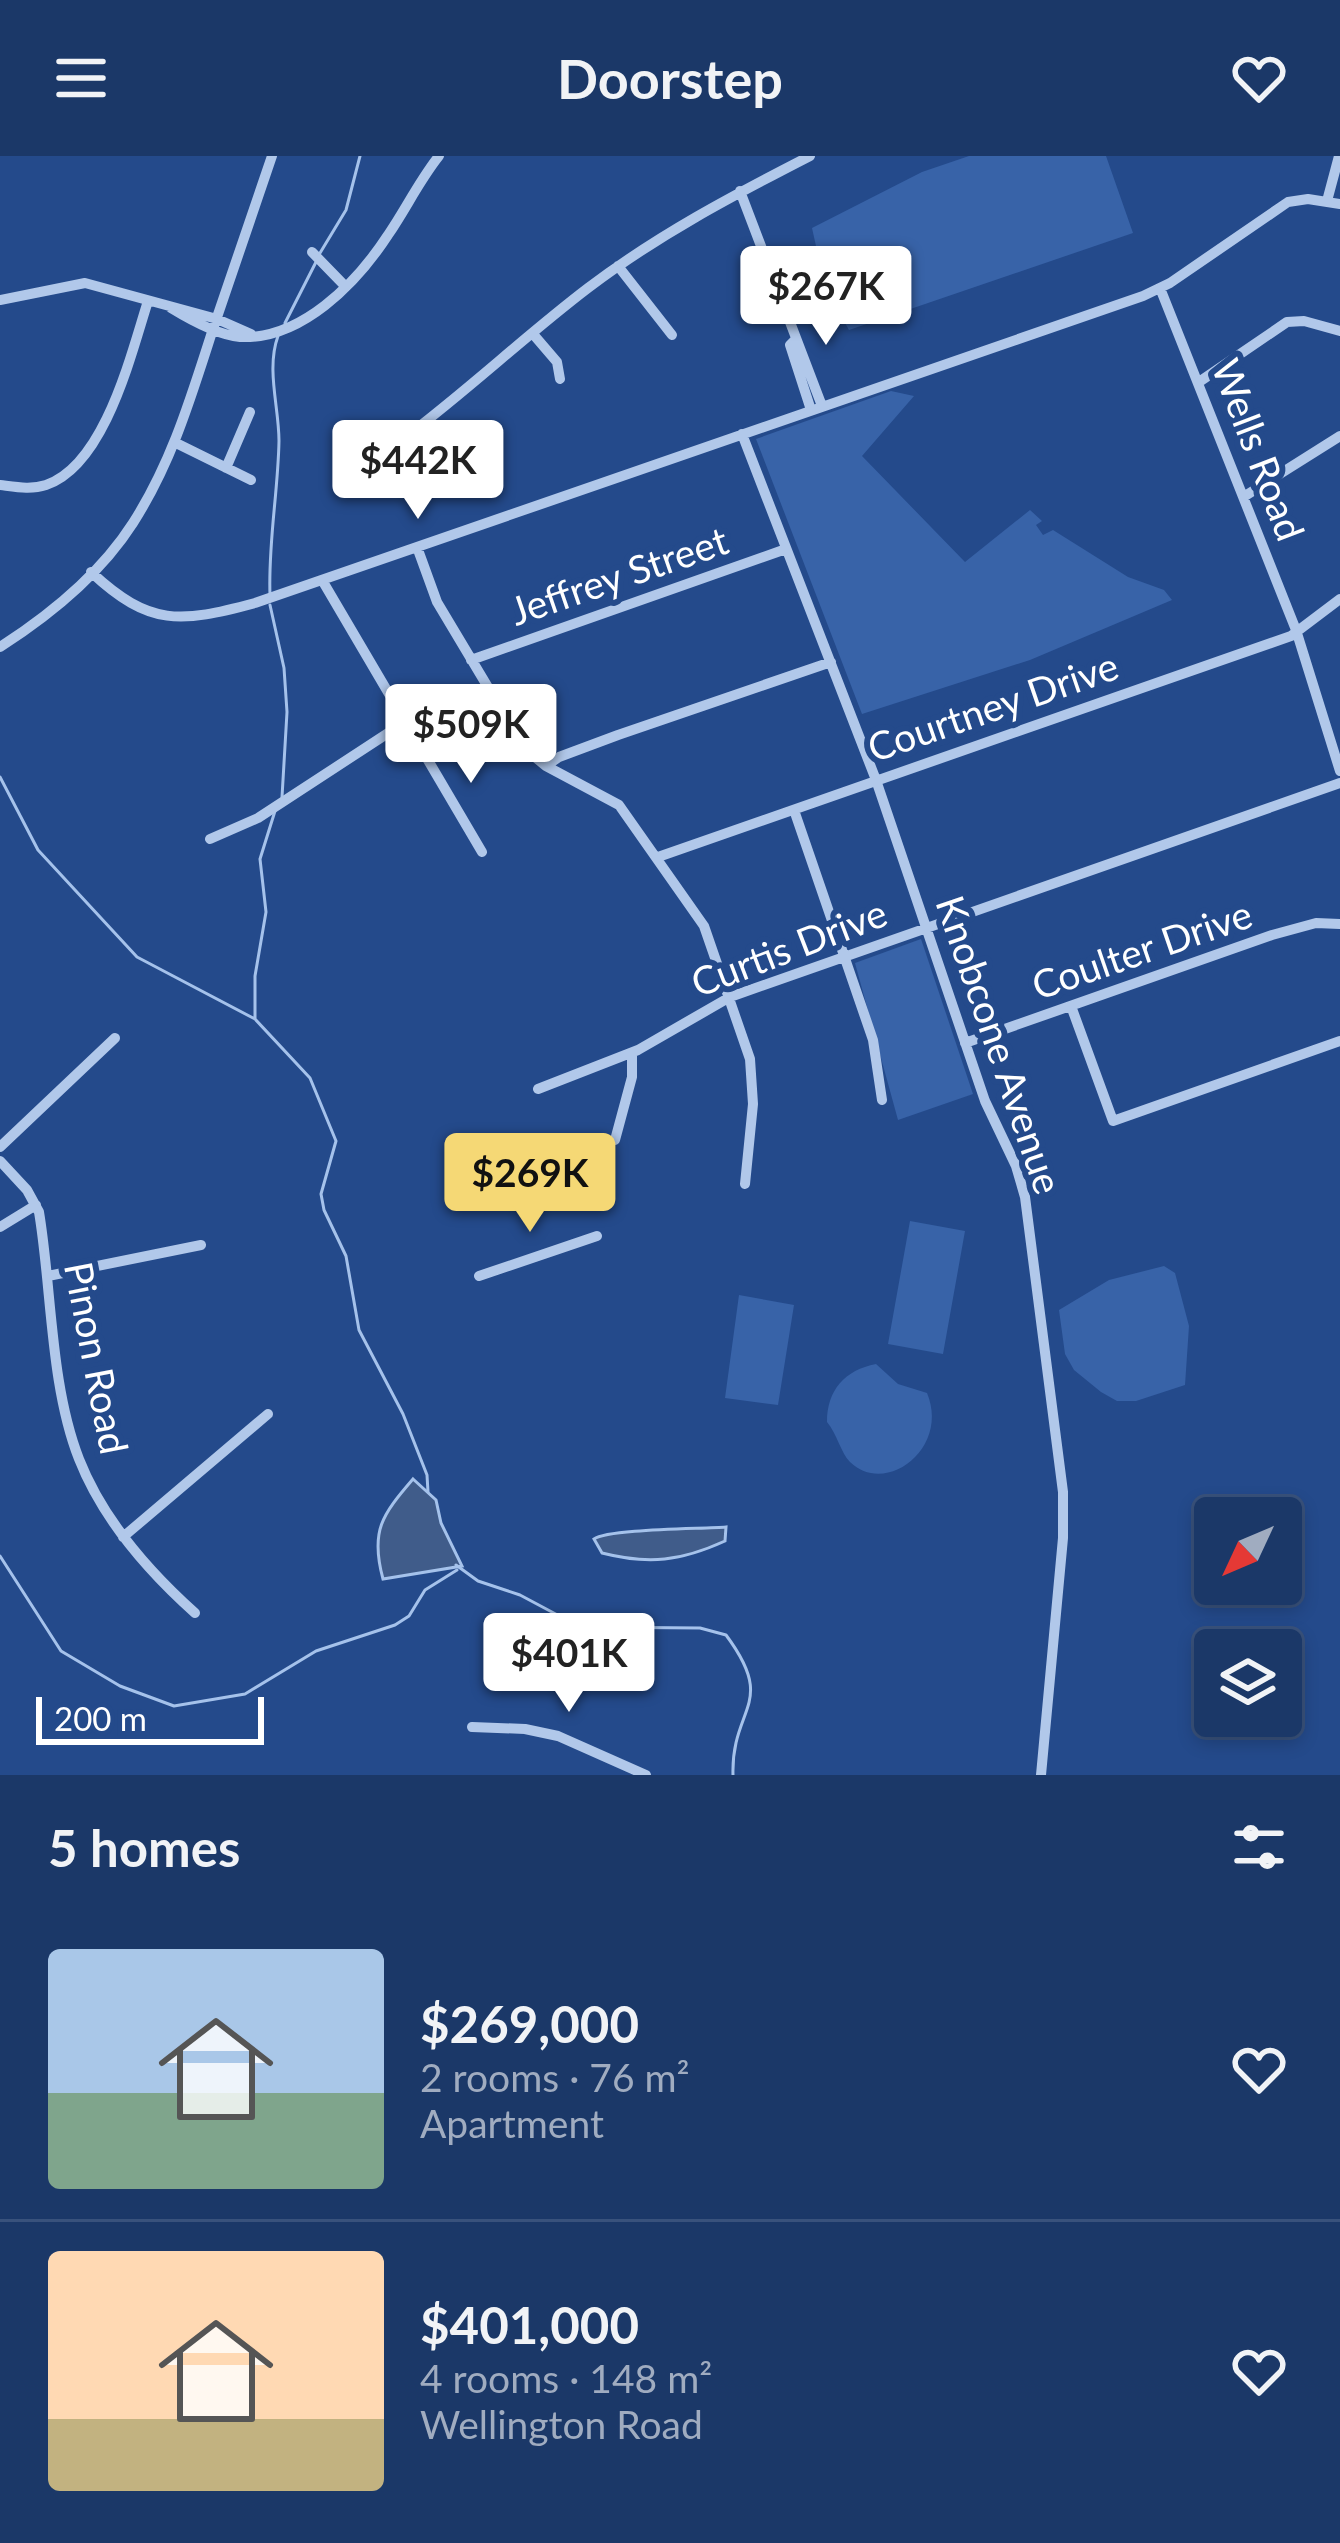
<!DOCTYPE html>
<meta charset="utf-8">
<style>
body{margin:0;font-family:Lato,sans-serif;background:#243f6e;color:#f1f3f6;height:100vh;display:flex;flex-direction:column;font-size:45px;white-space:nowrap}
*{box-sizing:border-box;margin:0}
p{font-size:39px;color:#a0acc0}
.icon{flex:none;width:66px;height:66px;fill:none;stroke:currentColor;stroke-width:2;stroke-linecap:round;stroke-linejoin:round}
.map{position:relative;height:1619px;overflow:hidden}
.sheet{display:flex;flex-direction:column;background:#1b3868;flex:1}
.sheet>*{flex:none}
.needle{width:78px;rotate:226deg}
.fabs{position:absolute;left:1194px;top:1341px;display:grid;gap:24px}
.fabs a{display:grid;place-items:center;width:108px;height:108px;border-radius:12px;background:#1b3868;box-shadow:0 6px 18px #0003,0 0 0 3px #39527c;font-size:60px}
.scale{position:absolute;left:36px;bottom:30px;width:228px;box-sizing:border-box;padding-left:12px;border:6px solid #fff;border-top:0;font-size:33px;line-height:42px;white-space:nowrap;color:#fff;-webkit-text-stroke:9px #244a8b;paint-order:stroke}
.price{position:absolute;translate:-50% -102px;padding:0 27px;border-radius:12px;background:#fff;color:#222;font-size:39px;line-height:78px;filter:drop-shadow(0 3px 6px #0008)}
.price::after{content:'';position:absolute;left:50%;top:72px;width:36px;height:27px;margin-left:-18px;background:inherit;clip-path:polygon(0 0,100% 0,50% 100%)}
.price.active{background:#f5d875;color:#111}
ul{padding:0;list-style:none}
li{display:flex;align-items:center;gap:36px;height:300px;padding:0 48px}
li+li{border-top:3px solid #39527c}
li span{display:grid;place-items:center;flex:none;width:336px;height:240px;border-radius:12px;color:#555}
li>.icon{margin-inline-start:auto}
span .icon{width:144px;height:144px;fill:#fffc;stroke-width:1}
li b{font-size:51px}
h2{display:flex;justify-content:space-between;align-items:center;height:144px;padding:0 48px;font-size:51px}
header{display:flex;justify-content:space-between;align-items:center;height:156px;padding:0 48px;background:#1b3868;font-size:54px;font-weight:700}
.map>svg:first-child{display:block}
.green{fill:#3863a8}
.water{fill:#405c8a;stroke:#a5c2eb;stroke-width:3}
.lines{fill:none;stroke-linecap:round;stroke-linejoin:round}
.stream{stroke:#a5c2eb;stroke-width:3}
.minor{stroke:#b1c8ea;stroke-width:10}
.labels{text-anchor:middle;stroke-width:12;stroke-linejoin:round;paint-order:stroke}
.street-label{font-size:39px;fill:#fff;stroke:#244a8b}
</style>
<header><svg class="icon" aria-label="menu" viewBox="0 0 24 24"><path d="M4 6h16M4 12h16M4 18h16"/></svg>Doorstep<svg class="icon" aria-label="heart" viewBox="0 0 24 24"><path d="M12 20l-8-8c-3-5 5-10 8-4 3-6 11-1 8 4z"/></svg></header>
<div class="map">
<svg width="1340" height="1619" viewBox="0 0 1340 1619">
<rect width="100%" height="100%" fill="#244a8b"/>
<path class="green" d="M969,0H1106L1133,77L849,174L836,151L797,164L779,112L818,99L812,72L922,16Z
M891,235L914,240L862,300L965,406L1030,354L1042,365L1036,369L1043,379L1053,374L1128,421L1164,434L1172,444L1030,504L862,558L756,283Z
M921,783L973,938L898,964L855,807Z
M910,1065L965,1075L943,1198L888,1188Z
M1164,1110L1175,1117L1189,1170L1185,1229L1136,1245H1117L1101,1236L1074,1214L1065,1198L1059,1154L1109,1124Z
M739,1139L794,1149L778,1249L725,1242Z
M876,1208L898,1228L927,1237C950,1292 886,1341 850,1306C841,1297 837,1278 827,1266C827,1234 845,1214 876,1208Z"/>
<path class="water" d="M413,1323L436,1344L441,1367L462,1410L383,1423C370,1375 382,1359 413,1323Z
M726,1371L725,1385C681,1405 649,1409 602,1397L594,1383C608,1373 700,1373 726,1371Z"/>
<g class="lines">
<path class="stream" d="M320,97L346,54L360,0
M285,167L316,106
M270,439C268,387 278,337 279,285C279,251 266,213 278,180
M270,449L284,512L287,556L282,641
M0,621L38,694L137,801L255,863L310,922L336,985L321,1038L324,1054L346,1100L359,1174L403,1258L427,1319L428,1336
M255,863V820L266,756L260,703L275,655
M0,1400L61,1495L120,1530L174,1550L245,1538L316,1495L395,1469L409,1460L425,1434L457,1414
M456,1409L478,1425L520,1439L580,1471L700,1472L726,1479C778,1549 731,1550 733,1619"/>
<path class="minor" d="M740,35L822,250
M1327,45L1339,0
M312,96L345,130
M618,110L672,179
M1160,132L1296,474L1340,615
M0,144L85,127L217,163L251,178
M171,152C189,163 217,179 240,181C301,184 356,128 388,79C406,53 419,25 439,0
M533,178L557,206L560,223
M794,185L790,189L811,254
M1199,226L1287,166L1304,165L1340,175
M742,278L876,624L985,945L1016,1010L1025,1041L1063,1336V1382L1041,1619
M403,283C467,235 525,180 588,132C658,79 732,40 810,0
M176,287L251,324
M226,312L250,256
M0,329C16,331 31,334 46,329C105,309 131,198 148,145
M1245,340L1340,280
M417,391L437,446L525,593L546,610L619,649L704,770L750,903L753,948L745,1028
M91,416C150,471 180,467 255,447L1143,140L1170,127L1288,46L1308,43L1340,48
M322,424L482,696
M0,491C50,459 101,417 133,367C172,306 191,241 213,173C232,116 252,58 272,0
M471,504L786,393
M546,610L559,601L618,579L831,506
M794,654L873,884L882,944
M210,683L258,662L405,566
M658,701L1291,480L1340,443
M1071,850L1113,965L1340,885
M965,887L1272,779L1316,767L1340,768
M538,933L638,894L730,841L1340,627
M615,984L632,921V897
M0,991L115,882
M0,1005L27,1034L39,1056C52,1134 50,1229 79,1303C103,1364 147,1414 195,1457
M0,1071L36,1049
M48,1120L201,1089
M479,1120L597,1080
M123,1381L268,1258
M472,1571L525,1573L558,1580L646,1619"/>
</g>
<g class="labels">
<g class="street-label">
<text transform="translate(1258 294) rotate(69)" y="14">Wells Road</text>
<text transform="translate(619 420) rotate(-19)" y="14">Jeffrey Street</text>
<text transform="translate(993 551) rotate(-19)" y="14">Courtney Drive</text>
<text transform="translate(789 792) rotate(-21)" y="14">Curtis Drive</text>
<text transform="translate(1142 794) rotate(-19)" y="14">Coulter Drive</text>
<text transform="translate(999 889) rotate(71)" y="14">Knobcone Avenue</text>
<text transform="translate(96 1202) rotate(79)" y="14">Pinon Road</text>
</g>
</g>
</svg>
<div class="fabs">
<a><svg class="needle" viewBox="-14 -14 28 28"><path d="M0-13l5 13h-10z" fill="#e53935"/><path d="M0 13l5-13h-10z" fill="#a0acc0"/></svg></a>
<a><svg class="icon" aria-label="layers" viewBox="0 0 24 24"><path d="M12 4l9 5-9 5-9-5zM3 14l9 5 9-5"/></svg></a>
</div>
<div class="scale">200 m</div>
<b class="price" style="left:826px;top:192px">$267K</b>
<b class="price" style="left:418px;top:366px">$442K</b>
<b class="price" style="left:471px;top:630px">$509K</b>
<b class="price active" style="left:530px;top:1079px">$269K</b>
<b class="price" style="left:569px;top:1559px">$401K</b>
</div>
<section class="sheet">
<h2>5 homes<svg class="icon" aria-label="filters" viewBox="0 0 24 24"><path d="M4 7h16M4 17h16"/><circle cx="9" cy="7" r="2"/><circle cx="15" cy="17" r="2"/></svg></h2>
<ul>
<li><span style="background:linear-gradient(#a9c7e8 60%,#7fa58c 0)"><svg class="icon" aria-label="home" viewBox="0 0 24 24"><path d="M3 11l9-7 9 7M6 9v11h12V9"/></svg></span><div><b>$269,000</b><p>2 rooms · 76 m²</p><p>Apartment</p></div><svg class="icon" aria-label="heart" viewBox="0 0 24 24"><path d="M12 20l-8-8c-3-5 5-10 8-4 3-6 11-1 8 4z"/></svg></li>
<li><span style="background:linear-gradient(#ffd9b3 70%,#c2b280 0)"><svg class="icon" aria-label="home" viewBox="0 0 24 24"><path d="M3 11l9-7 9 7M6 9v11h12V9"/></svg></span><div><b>$401,000</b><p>4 rooms · 148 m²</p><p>Wellington Road</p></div><svg class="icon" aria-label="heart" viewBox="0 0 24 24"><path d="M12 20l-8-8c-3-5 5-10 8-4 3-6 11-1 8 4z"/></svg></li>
</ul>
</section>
